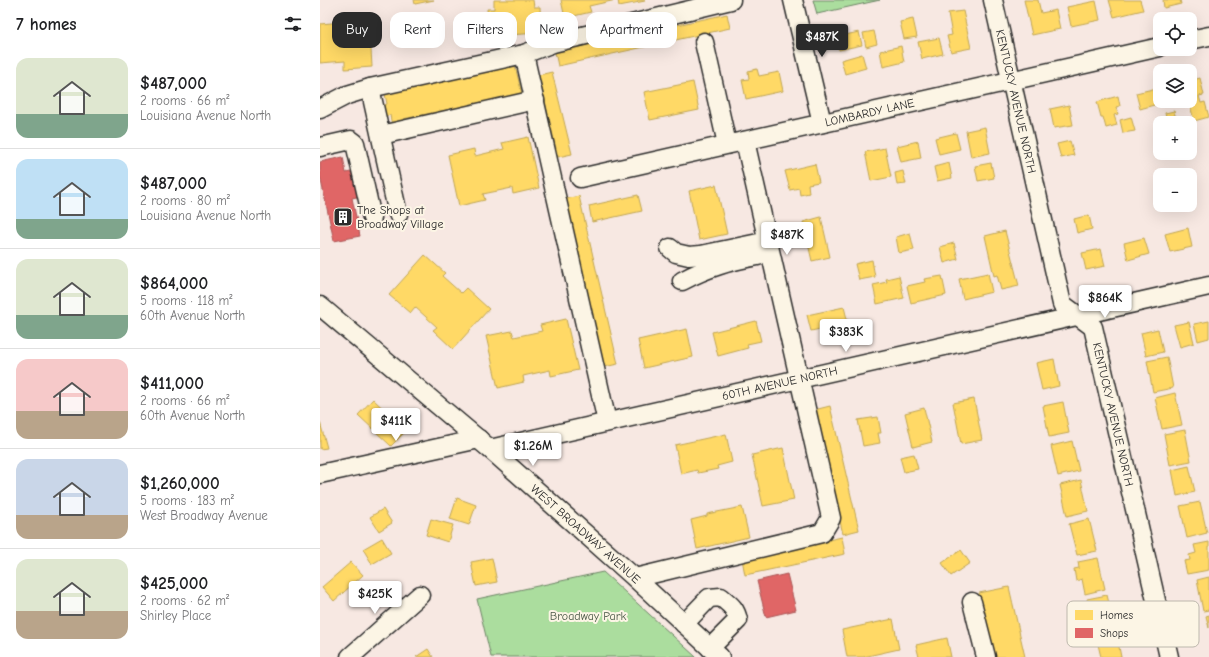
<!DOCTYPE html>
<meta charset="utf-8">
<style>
body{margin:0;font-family:"Comic Neue",sans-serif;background:#f2f2f2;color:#202124;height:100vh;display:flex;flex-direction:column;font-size:15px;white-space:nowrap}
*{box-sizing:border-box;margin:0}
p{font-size:13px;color:#757577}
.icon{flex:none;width:22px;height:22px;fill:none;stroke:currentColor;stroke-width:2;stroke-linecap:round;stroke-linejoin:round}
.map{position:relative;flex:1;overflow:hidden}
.panel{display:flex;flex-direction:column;background:#fff;width:320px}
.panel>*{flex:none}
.banner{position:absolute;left:12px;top:12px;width:380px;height:36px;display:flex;gap:8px}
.fabs{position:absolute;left:833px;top:12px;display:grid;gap:8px}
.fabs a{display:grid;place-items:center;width:44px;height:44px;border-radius:8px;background:#fff;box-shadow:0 4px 16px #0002;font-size:20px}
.price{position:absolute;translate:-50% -34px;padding:0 9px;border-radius:4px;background:#fff;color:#222;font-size:13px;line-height:26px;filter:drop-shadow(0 1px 2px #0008)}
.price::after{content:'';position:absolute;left:50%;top:24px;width:12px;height:9px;margin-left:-6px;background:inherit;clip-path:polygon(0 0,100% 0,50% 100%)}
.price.on{background:#2b2b2b;color:#fff}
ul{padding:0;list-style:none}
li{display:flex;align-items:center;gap:12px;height:100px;padding:0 16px}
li+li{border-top:1px solid #e0e0e0}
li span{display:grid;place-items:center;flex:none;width:112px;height:80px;border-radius:12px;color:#555}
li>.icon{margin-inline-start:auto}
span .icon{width:48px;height:48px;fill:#fffc;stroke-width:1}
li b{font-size:17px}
h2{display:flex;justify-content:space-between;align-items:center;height:48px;padding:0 16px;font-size:17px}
.chip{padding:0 14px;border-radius:12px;background:#fff;box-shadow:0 4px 16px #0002;font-size:14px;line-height:36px}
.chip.on{background:#2b2b2b;color:#fff}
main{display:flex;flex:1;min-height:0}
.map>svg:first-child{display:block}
.green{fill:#abdd9e;stroke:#6b8464}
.homes{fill:#ffd966;stroke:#bfa554}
.shops{fill:#e06666;stroke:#aa5454}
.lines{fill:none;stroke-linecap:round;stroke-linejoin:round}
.minor-casing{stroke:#2b2b2b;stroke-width:21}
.minor{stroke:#fcf5e5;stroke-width:18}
.labels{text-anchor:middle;stroke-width:4;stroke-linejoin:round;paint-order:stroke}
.street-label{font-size:12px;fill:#2b2b2b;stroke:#fcf5e5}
.poi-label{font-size:12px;fill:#2b2b2b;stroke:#fcf5e5;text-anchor:start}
.park-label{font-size:12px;fill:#4b5848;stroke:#fcf5e5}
.key{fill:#fcf5e5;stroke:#bdb8ad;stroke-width:1}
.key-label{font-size:11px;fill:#2b2b2b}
</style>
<main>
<section class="panel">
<h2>7 homes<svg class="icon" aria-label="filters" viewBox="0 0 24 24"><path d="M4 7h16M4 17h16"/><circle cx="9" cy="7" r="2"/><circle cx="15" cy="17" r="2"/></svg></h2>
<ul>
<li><span style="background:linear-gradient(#dfe7d0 70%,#7fa58c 0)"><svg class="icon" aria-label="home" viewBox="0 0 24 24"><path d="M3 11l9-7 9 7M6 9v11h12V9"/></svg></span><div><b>$487,000</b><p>2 rooms · 66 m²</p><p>Louisiana Avenue North</p></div></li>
<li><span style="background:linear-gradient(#bfe0f5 75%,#7fa58c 0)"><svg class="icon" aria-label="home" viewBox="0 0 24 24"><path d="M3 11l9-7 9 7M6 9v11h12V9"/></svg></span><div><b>$487,000</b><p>2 rooms · 80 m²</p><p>Louisiana Avenue North</p></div></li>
<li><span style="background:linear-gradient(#dfe7d0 70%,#7fa58c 0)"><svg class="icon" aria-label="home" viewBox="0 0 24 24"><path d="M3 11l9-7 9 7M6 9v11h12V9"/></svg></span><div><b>$864,000</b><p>5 rooms · 118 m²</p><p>60th Avenue North</p></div></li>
<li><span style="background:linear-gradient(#f6c9c9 65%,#b9a48a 0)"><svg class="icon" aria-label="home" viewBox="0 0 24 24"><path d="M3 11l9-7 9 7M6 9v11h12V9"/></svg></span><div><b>$411,000</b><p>2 rooms · 66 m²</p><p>60th Avenue North</p></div></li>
<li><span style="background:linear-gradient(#c9d6e8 70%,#b9a48a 0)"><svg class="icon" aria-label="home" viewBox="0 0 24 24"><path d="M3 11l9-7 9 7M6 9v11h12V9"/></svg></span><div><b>$1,260,000</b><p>5 rooms · 183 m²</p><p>West Broadway Avenue</p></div></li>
<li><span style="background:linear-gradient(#dfe7d0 65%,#b9a48a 0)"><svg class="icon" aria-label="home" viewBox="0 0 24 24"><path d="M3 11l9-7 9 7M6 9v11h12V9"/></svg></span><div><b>$425,000</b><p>2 rooms · 62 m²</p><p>Shirley Place</p></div></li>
</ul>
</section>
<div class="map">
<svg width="889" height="657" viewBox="0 0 889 657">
<rect width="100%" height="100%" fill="#f7e8e2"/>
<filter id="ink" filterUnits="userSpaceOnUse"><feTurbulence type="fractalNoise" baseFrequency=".025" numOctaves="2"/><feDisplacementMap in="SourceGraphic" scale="8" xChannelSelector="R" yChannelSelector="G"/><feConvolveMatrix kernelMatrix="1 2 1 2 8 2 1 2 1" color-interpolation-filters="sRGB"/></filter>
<g filter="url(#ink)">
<path class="green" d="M493,0H560L497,14Z
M283,572L376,657H171L157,599Z"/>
<path class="homes" d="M94,0H114L95,4Z
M174,0H213L214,7H220L221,33L169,36L167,9H174Z
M241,0H296L269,6L271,12L245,18Z
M298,0H325V1L299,6Z
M704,0H718L721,13L736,10L740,29L712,35Z
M789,0H820L823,10L794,17Z
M843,0H860L861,4L844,8Z
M776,1L780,20L751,26L747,7Z
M643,11L651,48L631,52L627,36L632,35L628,13Z
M407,14L410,28L238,66L235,52Z
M49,15L52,67L25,69V61L0,63V24L23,22V17Z
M593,19L597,37L584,39L580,22Z
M554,31L557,44L546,47L543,33Z
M539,32L542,45L519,50L516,37Z
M619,38L623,54L602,59L598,42Z
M581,46L584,62L563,67L560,51Z
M542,54L546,68L525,74L521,60Z
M195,66L202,94L83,119L84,123L72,126L70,115L64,117L62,106L67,104L65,94Z
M437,69L439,76L459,72L463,91L426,99L422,80L429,79L428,71Z
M232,72L252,154L238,157L219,75Z
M880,78L884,95L879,96L881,103L885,102L889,117L874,121L869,101H870V81Z
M373,82L379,110L330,120L324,92Z
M837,88L841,103L820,109L816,93Z
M798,96L800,106L796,107L798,114L794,115L797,125L786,128L783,117H781L777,102Z
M749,105L753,125L734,128L730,109Z
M854,111L857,123H847L845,113Z
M811,117L815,131L803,133L800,120Z
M665,127L670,153L651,157L646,131Z
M636,133L640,149L619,154L615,138Z
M208,137L219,188L193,194L192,188L163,194L165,200L139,206L128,155L154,149L155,156L184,149L182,143Z
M598,141L601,158L581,162L577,146Z
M750,141L754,155L741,158L737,144Z
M565,148L571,177L551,181L545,152Z
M629,163L632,178L617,181L614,167Z
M671,163L674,178L658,181L655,166Z
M495,164L499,182L488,184L489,193L480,195L479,188L470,190L465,171Z
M583,171L586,184L577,185L575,173Z
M396,185L407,234L379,240L369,191Z
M870,191L873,202L870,203Z
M318,195L322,211L272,222L269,206Z
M259,196L298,364L284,367L245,199Z
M769,215L772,229L757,233L754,219Z
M501,217L510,257L492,261L483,222Z
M868,228L872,247L850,252L845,234Z
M685,231L699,286L681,290L677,275L674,276L665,236Z
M590,233L594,250L579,253L576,237Z
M824,238L829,254L808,260L804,243Z
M634,243L638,259L624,263L620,247Z
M781,249L785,266L766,270L762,253Z
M105,255L125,273L122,276L141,293L146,288L169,309L133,349L113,330L117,327L95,307L90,313L69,295Z
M552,260L555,277L539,280L535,264Z
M668,273L672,292L643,299L639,279Z
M579,276L584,298L557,304L553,285L567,282L566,279Z
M622,276L626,295L591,303L587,286L605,282L604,279Z
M524,307L528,323L491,331L487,315Z
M246,319L258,370L231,376L230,370L203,376L204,382L178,388L166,336L192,331L194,337L222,331L220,325Z
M436,321L441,341L427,344L428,348L398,356L392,332Z
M889,321V338L878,341L874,324Z
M869,322L874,343L860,347L854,325Z
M367,329L373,357L324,368L318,340Z
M838,329L843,352L826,356L821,333Z
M847,357L853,388L833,392L827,361Z
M734,359L739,386L722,390L716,363Z
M855,393L862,425L842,429L835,398Z
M53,399L75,420L73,422L84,433L71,446L38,415Z
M654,399L662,440L641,444L633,403Z
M743,402L749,433L729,437L723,406Z
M510,406L539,530L523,534L494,410Z
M604,408L612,442L593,447L585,413Z
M558,417L561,433H558L560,443L543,446L538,420Z
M0,422L7,448L0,449Z
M865,430L871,461L850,465L844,434Z
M406,434L412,462L397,466L398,469L378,473L377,470L361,474L355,445Z
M752,441L759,471L738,476L731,446Z
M463,448L474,500L443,506L432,455Z
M594,454L598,469L584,472L580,457Z
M869,466L875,492L857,496L852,470Z
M761,480L768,511L747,516L740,485Z
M137,498L156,505L149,525L130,519Z
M880,502L887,533L867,538L860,506Z
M422,507L429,537L377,549L371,520L387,516V514Z
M63,509L72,523L59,531L50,517Z
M111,519L133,525L128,542L106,535Z
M769,519L777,551L757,555L749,524Z
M522,537L525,554L425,575L422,559Z
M62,538L71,553L52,564L43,549Z
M889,542V570L867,574L864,561L870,560L869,555L876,553L874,545Z
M641,550L650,563L631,576L622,563Z
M172,558L177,582L156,586L151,562Z
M778,558L785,589L765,594L762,579L756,581L754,569L759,568L758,562Z
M31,562L43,575L14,601L2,587Z
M889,577V610L883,611L877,580Z
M689,587L705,657H673L659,593Z
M787,595L794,625L774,630L767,599Z
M889,615V628L886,616Z
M573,619L579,649L543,657H527L522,630Z
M796,632L801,657H781L776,636Z
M627,638L631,657H599L596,645Z
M108,649L113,657H96Z"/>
<path class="shops" d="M23,157L26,173L36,171L41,196L32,198L40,236L14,241L0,176V162Z
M467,574L476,610L446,617L437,581Z"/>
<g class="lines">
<g class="minor-casing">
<g id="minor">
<path d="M473,0L502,123"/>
<path id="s1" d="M673,0L742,304L773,327L849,657"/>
<path d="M870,40L889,36"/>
<path d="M384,42L407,144"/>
<path d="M204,54L287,422"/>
<path d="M50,88L78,214"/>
<path d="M0,109L27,95L50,88L204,54L233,43L411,0"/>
<path d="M61,135L215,100"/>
<path d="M0,147L31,140L35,143L52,218"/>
<path id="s2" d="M260,178L840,47"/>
<path d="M350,248L356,253L369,256L381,255L448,241"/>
<path d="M362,281C388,267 410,261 438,256"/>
<path id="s3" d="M0,306L170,449L315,578L400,657"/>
<path id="s4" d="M170,449L889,286"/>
<path d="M0,474L159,439"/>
<path d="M315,578L502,533L511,518L425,141"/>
<path d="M652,602L666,657"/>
<path d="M364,624L389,598L401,597C410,605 415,607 418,620L390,648"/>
<path d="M30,657L100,595"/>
</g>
</g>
<use href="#minor" class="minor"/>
</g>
</g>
<defs>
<g id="building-square" transform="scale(1)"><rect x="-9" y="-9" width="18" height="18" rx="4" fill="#2b2b2b" stroke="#fcf5e5"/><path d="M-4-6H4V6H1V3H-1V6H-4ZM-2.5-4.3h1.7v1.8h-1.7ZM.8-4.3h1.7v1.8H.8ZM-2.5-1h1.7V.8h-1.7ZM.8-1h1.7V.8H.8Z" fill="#fff"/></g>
</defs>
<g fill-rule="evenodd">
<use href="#building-square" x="23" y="217"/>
</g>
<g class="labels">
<g class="street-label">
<text dy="4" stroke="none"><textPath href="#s1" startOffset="104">KENTUCKY AVENUE NORTH</textPath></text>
<text dy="4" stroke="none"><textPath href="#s2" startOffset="297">LOMBARDY LANE</textPath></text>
<text dy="4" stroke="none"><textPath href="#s4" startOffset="297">60TH AVENUE NORTH</textPath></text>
<text dy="4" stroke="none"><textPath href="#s1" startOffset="440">KENTUCKY AVENUE NORTH</textPath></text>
<text dy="4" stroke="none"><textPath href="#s3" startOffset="350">WEST BROADWAY AVENUE</textPath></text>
</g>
<g class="poi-label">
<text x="37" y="214">The Shops at<tspan x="37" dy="14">Broadway Village</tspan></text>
</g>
<g class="park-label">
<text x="268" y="620">Broadway Park</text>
</g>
</g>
<rect x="747" y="601" width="132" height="46" rx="6" class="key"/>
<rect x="755" y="610" width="18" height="10" fill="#ffd966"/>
<rect x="755" y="628" width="18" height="10" fill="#e06666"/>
<g class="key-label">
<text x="780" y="619">Homes</text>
<text x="780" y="637">Shops</text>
</g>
</svg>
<div class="fabs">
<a><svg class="icon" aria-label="locate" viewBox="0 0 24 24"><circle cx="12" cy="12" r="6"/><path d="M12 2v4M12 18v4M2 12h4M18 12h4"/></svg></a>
<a><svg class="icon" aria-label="layers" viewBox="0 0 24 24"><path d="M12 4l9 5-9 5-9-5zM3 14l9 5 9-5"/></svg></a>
<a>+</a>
<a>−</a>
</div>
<b class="price on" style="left:502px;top:58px">$487K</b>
<b class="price" style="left:467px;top:256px">$487K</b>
<b class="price" style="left:785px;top:319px">$864K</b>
<b class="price" style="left:526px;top:353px">$383K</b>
<b class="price" style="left:76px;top:442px">$411K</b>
<b class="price" style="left:213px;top:467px">$1.26M</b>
<b class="price" style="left:55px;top:615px">$425K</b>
<div class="banner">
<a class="chip on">Buy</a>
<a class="chip">Rent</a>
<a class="chip">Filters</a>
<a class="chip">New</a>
<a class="chip">Apartment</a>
</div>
</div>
</main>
